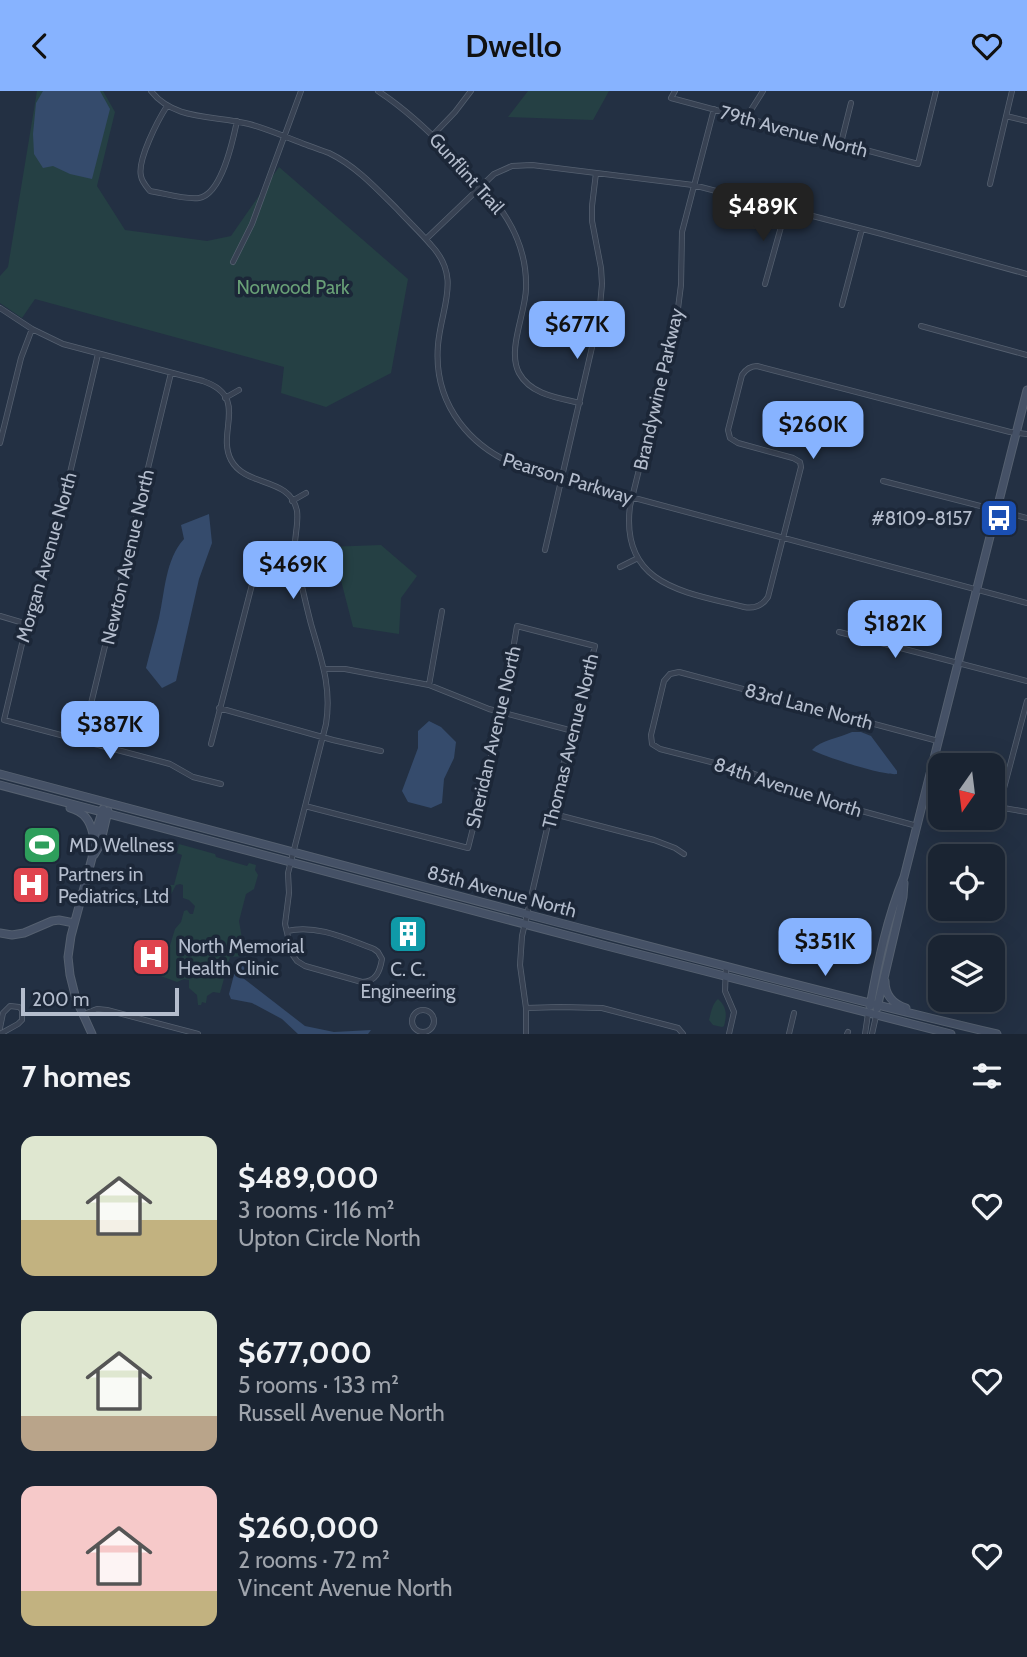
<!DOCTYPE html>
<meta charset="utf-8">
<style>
body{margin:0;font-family:Cabin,sans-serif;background:#232c3a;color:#f1f3f6;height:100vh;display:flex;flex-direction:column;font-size:26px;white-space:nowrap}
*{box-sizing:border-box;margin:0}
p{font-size:23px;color:#9fa4ac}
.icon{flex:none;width:38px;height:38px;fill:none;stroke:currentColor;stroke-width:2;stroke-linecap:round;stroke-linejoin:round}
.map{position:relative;height:943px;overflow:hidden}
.sheet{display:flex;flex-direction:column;background:#1a2432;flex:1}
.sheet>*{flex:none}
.needle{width:46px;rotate:194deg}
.fabs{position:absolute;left:928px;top:662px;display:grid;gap:14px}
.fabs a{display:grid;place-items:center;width:77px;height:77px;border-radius:14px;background:#1a2432;box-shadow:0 7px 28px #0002,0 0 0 2px #38414d;font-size:35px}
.scale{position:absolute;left:21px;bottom:18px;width:158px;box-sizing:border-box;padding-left:7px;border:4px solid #b4bdcd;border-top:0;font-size:19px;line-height:24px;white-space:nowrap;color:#b4bdcd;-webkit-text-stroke:5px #1c2738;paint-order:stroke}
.price{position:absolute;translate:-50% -60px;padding:0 16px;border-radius:14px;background:#87b3ff;color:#111;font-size:23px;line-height:46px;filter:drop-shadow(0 2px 4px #0008)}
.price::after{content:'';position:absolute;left:50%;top:42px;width:21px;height:16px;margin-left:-10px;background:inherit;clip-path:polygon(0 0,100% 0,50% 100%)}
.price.current{background:#222;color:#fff}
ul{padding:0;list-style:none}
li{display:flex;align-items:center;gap:21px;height:175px;padding:0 21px}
li span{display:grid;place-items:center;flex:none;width:196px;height:140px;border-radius:14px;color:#555}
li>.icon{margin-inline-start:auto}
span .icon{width:84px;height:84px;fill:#fffc;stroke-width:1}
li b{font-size:30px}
h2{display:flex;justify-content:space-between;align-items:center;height:84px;padding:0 21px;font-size:30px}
header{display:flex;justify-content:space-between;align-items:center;height:91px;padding:0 21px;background:#87b3ff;color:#111;font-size:32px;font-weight:600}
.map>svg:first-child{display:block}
.green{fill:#254044}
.water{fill:#354b6c}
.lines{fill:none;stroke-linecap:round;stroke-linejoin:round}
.street-casing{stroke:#556070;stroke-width:6}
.secondary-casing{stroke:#556070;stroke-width:9}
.street{stroke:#384253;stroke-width:4.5}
.secondary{stroke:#455166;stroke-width:7}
.labels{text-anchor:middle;stroke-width:7;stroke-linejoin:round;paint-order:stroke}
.street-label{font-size:19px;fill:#b4bdcd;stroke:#1c2738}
.park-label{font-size:19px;fill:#69a077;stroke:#1c2738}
.poi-label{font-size:19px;fill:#b4bdcd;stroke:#1c2738;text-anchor:start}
</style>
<header><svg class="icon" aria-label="back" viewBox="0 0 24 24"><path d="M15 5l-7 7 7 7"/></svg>Dwello<svg class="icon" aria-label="heart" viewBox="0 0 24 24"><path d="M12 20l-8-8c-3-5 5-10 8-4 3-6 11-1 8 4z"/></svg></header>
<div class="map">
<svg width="1027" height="943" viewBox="0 0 1027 943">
<rect width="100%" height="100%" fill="#233043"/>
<path class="green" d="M37,0H103L115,21L97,95L125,139L207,150L231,145L279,76L408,188L391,282L326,316L281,302L284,276L35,208L22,227L0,212V185L8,176Z
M528,0H609L593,29L508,26Z
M381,454L417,485L401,507L399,543L353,536L336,470L302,472L300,457Z
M179,753L215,763L216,766L247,775L249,772L256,774L255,779L258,784L254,798L246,803L239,830L245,865L230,866L220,902L213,901L207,905L206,912L202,911L201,914H198L197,904L189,897V889L184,888L177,891L158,884L163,865L168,861L175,838L181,831L184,820L187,819L190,823H193L195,815L189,809L183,807V794L180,793L176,794L167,811L165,808L170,794H174L182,764L177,762Z
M718,908C727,916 727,924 724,935L722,936L713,934L709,929C711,922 712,913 718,908Z"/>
<path class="water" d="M43,0H100L110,18L92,88L70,83L53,75L43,77L34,63L33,43L36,12Z
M209,423L212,452L199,488L176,590L162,597L146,577C150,560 155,544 159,527C165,501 165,469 184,448L181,434Z
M429,630L441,636L456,651L454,667L444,688L442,712L431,717L408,711L402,700L418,657V640Z
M852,641H861L871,645L897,680V683C884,685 825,666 812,659C821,649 839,647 852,641Z
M242,871L245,880L243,887L305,935L334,941L371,939L368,943H298L282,928L252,912L231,908L229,903L237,872Z"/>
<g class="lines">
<g class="street-casing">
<path id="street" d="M151,0C174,30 215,24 249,33C267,38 286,46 304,53C312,56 321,59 329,62C356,75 377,98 398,119C409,131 421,142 431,154C462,187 441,216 438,254C433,314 471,359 526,378L1027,512
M378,0C407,19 430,42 455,66C492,105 528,140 526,198C525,224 507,259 519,282C531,304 559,307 580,312
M675,0L671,7L918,73L936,0
M167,15C158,29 137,69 141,85C142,91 146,95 150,100C163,102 186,109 199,107C222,103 233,49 237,30
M714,18L682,141L681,194L677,225L630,415C620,495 685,501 744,516C754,518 762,515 768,506L801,376L800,371L793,367L738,352L730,347L728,339L742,284C746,278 750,275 757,275L1010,341L1027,343
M1006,25L1027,30
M746,27L763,0
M433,44L455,21L471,0
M841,52L851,12
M990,93L1012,0
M426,148L494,83L512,75L532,74L693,94L882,143L1027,183
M233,171L252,133L301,0
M765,193L786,118
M842,214L862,138
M0,217L32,238L63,253L203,290C250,306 216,341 231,369C246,397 290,385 297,420C299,435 293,449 295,464C300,487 305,510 311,533C321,568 332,596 326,633L288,782L289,802L285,833L292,863L297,870L305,875L362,891C376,891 380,880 382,868L378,861L374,858C347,848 317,833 287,840
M921,235L1027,264
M98,263L45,488L29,523L4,629L170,673L193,686L221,693
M225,307L239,299
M0,352L21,267L32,238
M883,390L1027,427
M292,410L306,402
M545,459L599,226L602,193L601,177L592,130V115L596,82
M620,476L638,467
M0,525L27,533
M839,541L1027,590
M325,578H345L429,594L489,618L573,640
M429,594L442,520
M219,617L333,649L381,660
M82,650L171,282
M211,653L256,478L297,469
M926,701L940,705
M305,715L468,757L502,622L517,535L595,555L552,716L522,845L520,874L526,917V943
M992,715L1027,721
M999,716L1027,610
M550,722L654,749L675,757L684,763
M917,735L847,716L746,680L660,658L652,653L651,644L664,590L670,583L679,581L938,650
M726,875L725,900L734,921L729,943
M526,917L560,916L602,917L678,937L683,943
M412 930a11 11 0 1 1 22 0a11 11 0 1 1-22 0Z
M84,923L97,918L107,919L198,943
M0,937L3,922L10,915L19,916L22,919V929L18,933L0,943
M789,943L794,922
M847,943L848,941
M865,943L868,923
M872,943L876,925"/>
</g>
<g class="secondary-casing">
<path id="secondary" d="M0,683C175,730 350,777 526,823C683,864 839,906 997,943
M0,694L607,855L951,943
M70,717C84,721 90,729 93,743
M94,764L100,754L108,720
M0,842L12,844L24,842L52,830L59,829L74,832
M885,890C885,904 893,913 906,917
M870,915C878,871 887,827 904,786L1027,299
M877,917L903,806L904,792
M92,943L76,908L70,884L68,866L71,845L92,767L94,746L103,718"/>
</g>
<use href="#street" class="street"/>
<use href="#secondary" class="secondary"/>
</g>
<defs>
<g id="bus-square" transform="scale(2.0125)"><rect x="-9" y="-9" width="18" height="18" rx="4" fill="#1a4fb4" stroke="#1c2738"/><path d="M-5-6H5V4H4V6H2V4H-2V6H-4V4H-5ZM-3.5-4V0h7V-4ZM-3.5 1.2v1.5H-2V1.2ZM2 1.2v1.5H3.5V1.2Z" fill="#fff"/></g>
<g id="stadium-square" transform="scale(2.0125)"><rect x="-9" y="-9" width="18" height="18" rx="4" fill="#2e9e5b" stroke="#1c2738"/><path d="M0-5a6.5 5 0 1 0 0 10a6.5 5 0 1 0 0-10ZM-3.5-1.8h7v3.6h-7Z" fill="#fff"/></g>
<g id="hospital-square" transform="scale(2.0125)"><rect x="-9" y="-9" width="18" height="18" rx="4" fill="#e0444e" stroke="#1c2738"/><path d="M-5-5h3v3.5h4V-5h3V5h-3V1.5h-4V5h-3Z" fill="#fff"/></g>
<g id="building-square" transform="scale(2.0125)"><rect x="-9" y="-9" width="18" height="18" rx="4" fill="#0f9aa8" stroke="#1c2738"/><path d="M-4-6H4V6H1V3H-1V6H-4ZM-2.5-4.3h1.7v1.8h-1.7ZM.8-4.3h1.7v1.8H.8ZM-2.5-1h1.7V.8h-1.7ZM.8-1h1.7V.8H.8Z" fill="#fff"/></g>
</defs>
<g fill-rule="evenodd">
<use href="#bus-square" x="999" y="427"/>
<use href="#stadium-square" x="42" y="754"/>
<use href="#hospital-square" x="31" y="794"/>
<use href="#building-square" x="408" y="843"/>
<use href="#hospital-square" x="151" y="866"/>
</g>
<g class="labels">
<g class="street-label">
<text transform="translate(794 40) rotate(15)" y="7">79th Avenue North</text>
<text transform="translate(467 82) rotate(48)" y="7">Gunflint Trail</text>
<text transform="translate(658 298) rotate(-77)" y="7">Brandywine Parkway</text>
<text transform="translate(568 387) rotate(17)" y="7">Pearson Parkway</text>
<text transform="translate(46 466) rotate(-74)" y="7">Morgan Avenue North</text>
<text transform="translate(127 466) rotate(-77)" y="7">Newton Avenue North</text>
<text transform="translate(809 615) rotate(15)" y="7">83rd Lane North</text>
<text transform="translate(493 646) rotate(-77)" y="7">Sheridan Avenue North</text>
<text transform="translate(570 650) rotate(-76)" y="7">Thomas Avenue North</text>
<text transform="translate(788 696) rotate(18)" y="7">84th Avenue North</text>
<text transform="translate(502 800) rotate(15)" y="7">85th Avenue North</text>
</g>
<g class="park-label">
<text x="293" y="203">Norwood Park</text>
</g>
<g class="poi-label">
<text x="972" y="434" text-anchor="end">#8109-8157</text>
<text x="69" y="761">MD Wellness</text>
<text x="58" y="790">Partners in<tspan x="58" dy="22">Pediatrics, Ltd</tspan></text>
<text x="178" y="862">North Memorial<tspan x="178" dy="22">Health Clinic</tspan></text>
<text x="408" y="885" text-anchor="middle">C. C.<tspan x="408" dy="22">Engineering</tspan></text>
</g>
</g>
</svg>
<div class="fabs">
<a><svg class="needle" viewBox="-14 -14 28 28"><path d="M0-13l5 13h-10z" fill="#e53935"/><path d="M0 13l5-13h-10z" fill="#9fa4ac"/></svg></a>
<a><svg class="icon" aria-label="locate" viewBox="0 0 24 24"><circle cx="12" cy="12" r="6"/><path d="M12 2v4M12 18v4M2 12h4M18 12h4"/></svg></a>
<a><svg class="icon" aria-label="layers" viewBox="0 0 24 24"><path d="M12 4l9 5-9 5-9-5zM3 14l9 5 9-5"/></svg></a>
</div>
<div class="scale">200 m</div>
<b class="price current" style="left:763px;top:152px">$489K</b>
<b class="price" style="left:577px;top:270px">$677K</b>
<b class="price" style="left:813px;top:370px">$260K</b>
<b class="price" style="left:293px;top:510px">$469K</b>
<b class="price" style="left:895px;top:569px">$182K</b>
<b class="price" style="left:110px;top:670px">$387K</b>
<b class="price" style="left:825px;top:887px">$351K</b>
</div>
<section class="sheet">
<h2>7 homes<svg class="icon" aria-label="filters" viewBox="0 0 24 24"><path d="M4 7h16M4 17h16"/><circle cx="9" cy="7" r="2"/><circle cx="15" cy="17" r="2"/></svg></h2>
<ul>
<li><span style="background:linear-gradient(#dfe7d0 60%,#c2b280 0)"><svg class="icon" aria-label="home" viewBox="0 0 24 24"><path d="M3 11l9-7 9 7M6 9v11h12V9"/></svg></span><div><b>$489,000</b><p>3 rooms · 116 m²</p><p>Upton Circle North</p></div><svg class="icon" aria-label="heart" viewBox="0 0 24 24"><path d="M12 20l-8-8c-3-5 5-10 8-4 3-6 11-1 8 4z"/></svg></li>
<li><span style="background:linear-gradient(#dfe7d0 75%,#b9a48a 0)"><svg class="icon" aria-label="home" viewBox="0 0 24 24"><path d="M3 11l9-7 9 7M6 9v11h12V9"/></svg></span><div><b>$677,000</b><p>5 rooms · 133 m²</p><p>Russell Avenue North</p></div><svg class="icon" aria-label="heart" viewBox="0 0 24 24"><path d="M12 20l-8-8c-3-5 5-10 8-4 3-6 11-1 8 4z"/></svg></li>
<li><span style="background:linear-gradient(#f6c9c9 75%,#c2b280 0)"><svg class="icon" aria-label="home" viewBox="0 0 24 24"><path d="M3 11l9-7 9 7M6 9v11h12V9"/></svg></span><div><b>$260,000</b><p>2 rooms · 72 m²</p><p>Vincent Avenue North</p></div><svg class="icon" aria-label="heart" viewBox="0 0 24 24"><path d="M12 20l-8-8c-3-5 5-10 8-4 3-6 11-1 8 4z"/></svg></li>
</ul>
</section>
